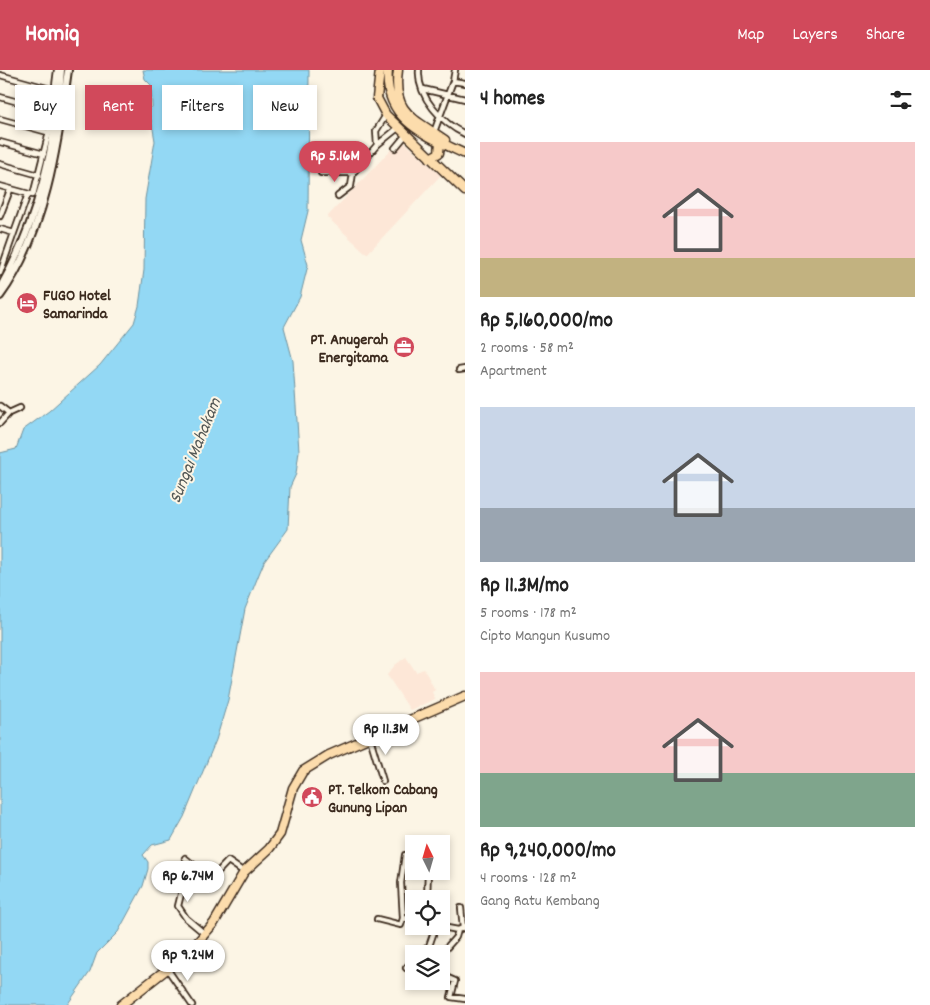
<!DOCTYPE html>
<meta charset="utf-8">
<style>
body{margin:0;font-family:Dekko,sans-serif;background:#f2f2f2;color:#222;height:100vh;display:flex;flex-direction:column;font-size:19px;white-space:nowrap}
*{box-sizing:border-box;margin:0}
p{font-size:16px;color:#767676}
.icon{flex:none;width:28px;height:28px;fill:none;stroke:currentColor;stroke-width:2;stroke-linecap:round;stroke-linejoin:round}
.map{position:relative;flex:1;overflow:hidden}
.panel{display:flex;flex-direction:column;background:#fff;width:465px}
.panel>*{flex:none}
.top-card{position:absolute;left:15px;top:15px;width:375px;height:45px;display:flex;gap:10px}
.needle{width:32px;rotate:355deg}
.buttons{position:absolute;left:405px;top:765px;display:grid;gap:10px}
.buttons a{display:grid;place-items:center;width:45px;height:45px;border-radius:0px;background:#fff;box-shadow:0 2px 8px #0003;font-size:25px}
.price{position:absolute;translate:-50% -42px;padding:0 11px;border-radius:18px;background:#fff;color:#222;font-size:16px;line-height:32px;filter:drop-shadow(0 1px 2px #0008)}
.price::after{content:'';position:absolute;left:50%;top:30px;width:15px;height:11px;margin-left:-8px;background:inherit;clip-path:polygon(0 0,100% 0,50% 100%)}
.price.on{background:#d1495b;color:#fff}
ul{padding:0;list-style:none}
li{display:grid;align-content:center;gap:10px;height:265px;padding:0 15px}
li span{display:grid;place-items:center;height:155px;border-radius:0px;color:#555}
li>.icon{margin-inline-start:auto}
span .icon{width:90px;height:90px;fill:#fffc;stroke-width:1}
li b{font-size:21px}
h2{display:flex;justify-content:space-between;align-items:center;height:60px;padding:0 15px;font-size:21px}
.chip{padding:0 18px;border-radius:0px;background:#fff;box-shadow:0 2px 8px #0003;font-size:18px;line-height:45px}
.chip.on{background:#d1495b;color:#fff}
header{display:flex;align-items:center;gap:30px;box-sizing:border-box;height:70px;padding:0 25px;background:#d1495b;color:#fff}
header strong{font-size:24px}
nav{display:flex;gap:28px;margin-inline-start:auto;font-size:18px}
main{display:flex;flex:1;min-height:0}
.map>svg:first-child{display:block}
.built{fill:#fde7d7}
.water{fill:#93d8f4;stroke:#70929e}
.lines{fill:none;stroke-linecap:round;stroke-linejoin:round}
.street-casing{stroke:#3b2a1e;stroke-width:8}
.secondary-casing{stroke:#3b2a1e;stroke-width:10}
.highway-casing{stroke:#3b2a1e;stroke-width:11}
.street{stroke:#fcf5e5;stroke-width:4.5}
.secondary{stroke:#fcf5e5;stroke-width:6}
.highway{stroke:#fcdcac;stroke-width:8}
.labels{text-anchor:middle;stroke-width:4;stroke-linejoin:round;paint-order:stroke}
.poi-label{font-size:16px;font-weight:bold;fill:#3b2a1e;stroke:#fcf5e5;text-anchor:start}
.water-label{font-size:18px;font-style:italic;fill:#515654;stroke:#fcf5e5}
</style>
<header>
<strong>Homiq</strong>
<nav><a>Map</a><a>Layers</a><a>Share</a></nav>
</header>
<main>
<div class="map">
<svg width="465" height="935" viewBox="0 0 465 935">
<rect width="100%" height="100%" fill="#fcf5e5"/>
<filter id="ink" filterUnits="userSpaceOnUse"><feTurbulence type="fractalNoise" baseFrequency=".02" numOctaves="2"/><feDisplacementMap in="SourceGraphic" scale="10" xChannelSelector="R" yChannelSelector="G"/><feConvolveMatrix kernelMatrix="1 2 1 2 8 2 1 2 1" color-interpolation-filters="sRGB"/></filter>
<g filter="url(#ink)">
<path class="built" d="M401,69L441,105L367,184L327,147Z
M406,587L416,602L424,599L435,620L432,622L435,629L410,640L387,605L395,595Z"/>
<path class="water" d="M143,0H309L308,141L301,170L308,195L300,227L284,257L293,291L299,381L296,404L290,417L288,459L264,492L259,504L245,539L228,630L216,670L184,747L171,770L152,775L143,785L148,792V799L143,816L118,862L97,883L90,902L67,935H0V383L16,379L23,360L49,341L100,295L134,253L139,236L144,200L145,129L155,71L152,53L148,41L152,37L151,15L145,9Z"/>
<g class="lines">
<g class="street-casing">
<path id="street" d="M419,0C417,27 443,54 465,64
M0,5L54,20
M453,11L465,13
M423,19L465,29
M0,27L54,42
M0,49L51,63
M434,62L453,11L455,0
M0,72L44,84
M377,75L376,61L386,45
M395,78L405,66
M0,94L39,105
M321,103H353L351,116L338,126
M353,103L377,75L398,58
M0,116L33,125L49,62L57,0
M0,146L10,120
M0,159L14,163L0,203
M14,163L28,124
M459,300L465,299
M0,336L9,343
M0,353L9,343L20,338
M370,668L383,711
M185,788L211,809L228,791L244,802
M197,798L182,820L178,836L186,848L205,864
M427,829L428,801
M461,838L463,858
M403,848L414,850
M377,849L401,855L403,848L401,813L405,785
M437,856L458,860L465,857
M419,884L429,876L436,856
M441,884L456,867L458,860
M406,898L414,889
M168,900L192,935
M441,905L455,911L451,927L465,929"/>
</g>
<g class="secondary-casing">
<path id="secondary" d="M0,218C37,154 57,74 61,0
M0,226C45,165 58,74 68,0"/>
</g>
<g class="highway-casing">
<path id="highway" d="M380,0L377,28L386,45L465,121
M388,0C383,50 427,66 465,84
M398,0C392,44 414,48 445,70
M430,88L439,83L440,72
M121,935L190,881L214,853L244,802L269,779L280,764L293,718L303,701L329,685L465,626"/>
</g>
<use href="#street" class="street"/>
<use href="#secondary" class="secondary"/>
<use href="#highway" class="highway"/>
</g>
</g>
<defs>
<g id="hotel-disc" transform="scale(1.125)"><circle r="9.5" fill="#d1495b" stroke="#fcf5e5"/><path d="M-6-4.5h1.5V1H6V5H4.5V3h-9V5H-6ZM-4 0a1.8 1.8 0 1 1 3.6 0ZM.5 0V-2.5h3Q6-2.5 6 0Z" fill="#fff"/></g>
<g id="office-disc" transform="scale(1.125)"><circle r="9.5" fill="#d1495b" stroke="#fcf5e5"/><path d="M-6-3h4V-5.5h4V-3h4V5H-6ZM-1-4.5V-3h2v-1.5ZM-6 0V1H6V0Z" fill="#fff"/></g>
<g id="civic-disc" transform="scale(1.125)"><circle r="9.5" fill="#d1495b" stroke="#fcf5e5"/><path d="M-.6-6.5H3V-4.5H.6V-3L4-1V1h2V6H-6V1h2V-1L-.6-3ZM-1.2 2.5V6h2.4V2.5Z" fill="#fff"/></g>
</defs>
<g fill-rule="evenodd">
<use href="#hotel-disc" x="27" y="233"/>
<use href="#office-disc" x="404" y="277"/>
<use href="#civic-disc" x="312" y="727"/>
</g>
<g class="labels">
<g class="poi-label">
<text x="43" y="230">FUGO Hotel<tspan x="43" dy="18">Samarinda</tspan></text>
<text x="388" y="274" text-anchor="end">PT. Anugerah<tspan x="388" dy="18">Energitama</tspan></text>
<text x="328" y="724">PT. Telkom Cabang<tspan x="328" dy="18">Gunung Lipan</tspan></text>
</g>
<g class="water-label">
<text transform="translate(194 380) rotate(-68)" y="6">Sungai Mahakam</text>
</g>
</g>
</svg>
<div class="buttons">
<a><svg class="needle" viewBox="-14 -14 28 28"><path d="M0-13l5 13h-10z" fill="#e53935"/><path d="M0 13l5-13h-10z" fill="#767676"/></svg></a>
<a><svg class="icon" aria-label="locate" viewBox="0 0 24 24"><circle cx="12" cy="12" r="6"/><path d="M12 2v4M12 18v4M2 12h4M18 12h4"/></svg></a>
<a><svg class="icon" aria-label="layers" viewBox="0 0 24 24"><path d="M12 4l9 5-9 5-9-5zM3 14l9 5 9-5"/></svg></a>
</div>
<b class="price on" style="left:335px;top:113px">Rp 5.16M</b>
<b class="price" style="left:386px;top:686px">Rp 11.3M</b>
<b class="price" style="left:188px;top:833px">Rp 6.74M</b>
<b class="price" style="left:188px;top:912px">Rp 9.24M</b>
<div class="top-card">
<a class="chip">Buy</a>
<a class="chip on">Rent</a>
<a class="chip">Filters</a>
<a class="chip">New</a>
</div>
</div>
<section class="panel">
<h2>4 homes<svg class="icon" aria-label="filters" viewBox="0 0 24 24"><path d="M4 7h16M4 17h16"/><circle cx="9" cy="7" r="2"/><circle cx="15" cy="17" r="2"/></svg></h2>
<ul>
<li><span style="background:linear-gradient(#f6c9c9 75%,#c2b280 0)"><svg class="icon" aria-label="home" viewBox="0 0 24 24"><path d="M3 11l9-7 9 7M6 9v11h12V9"/></svg></span><div><b>Rp 5,160,000/mo</b><p>2 rooms · 58 m²</p><p>Apartment</p></div></li>
<li><span style="background:linear-gradient(#c9d6e8 65%,#9aa5b1 0)"><svg class="icon" aria-label="home" viewBox="0 0 24 24"><path d="M3 11l9-7 9 7M6 9v11h12V9"/></svg></span><div><b>Rp 11.3M/mo</b><p>5 rooms · 178 m²</p><p>Cipto Mangun Kusumo</p></div></li>
<li><span style="background:linear-gradient(#f6c9c9 65%,#7fa58c 0)"><svg class="icon" aria-label="home" viewBox="0 0 24 24"><path d="M3 11l9-7 9 7M6 9v11h12V9"/></svg></span><div><b>Rp 9,240,000/mo</b><p>4 rooms · 128 m²</p><p>Gang Ratu Kembang</p></div></li>
</ul>
</section>
</main>
